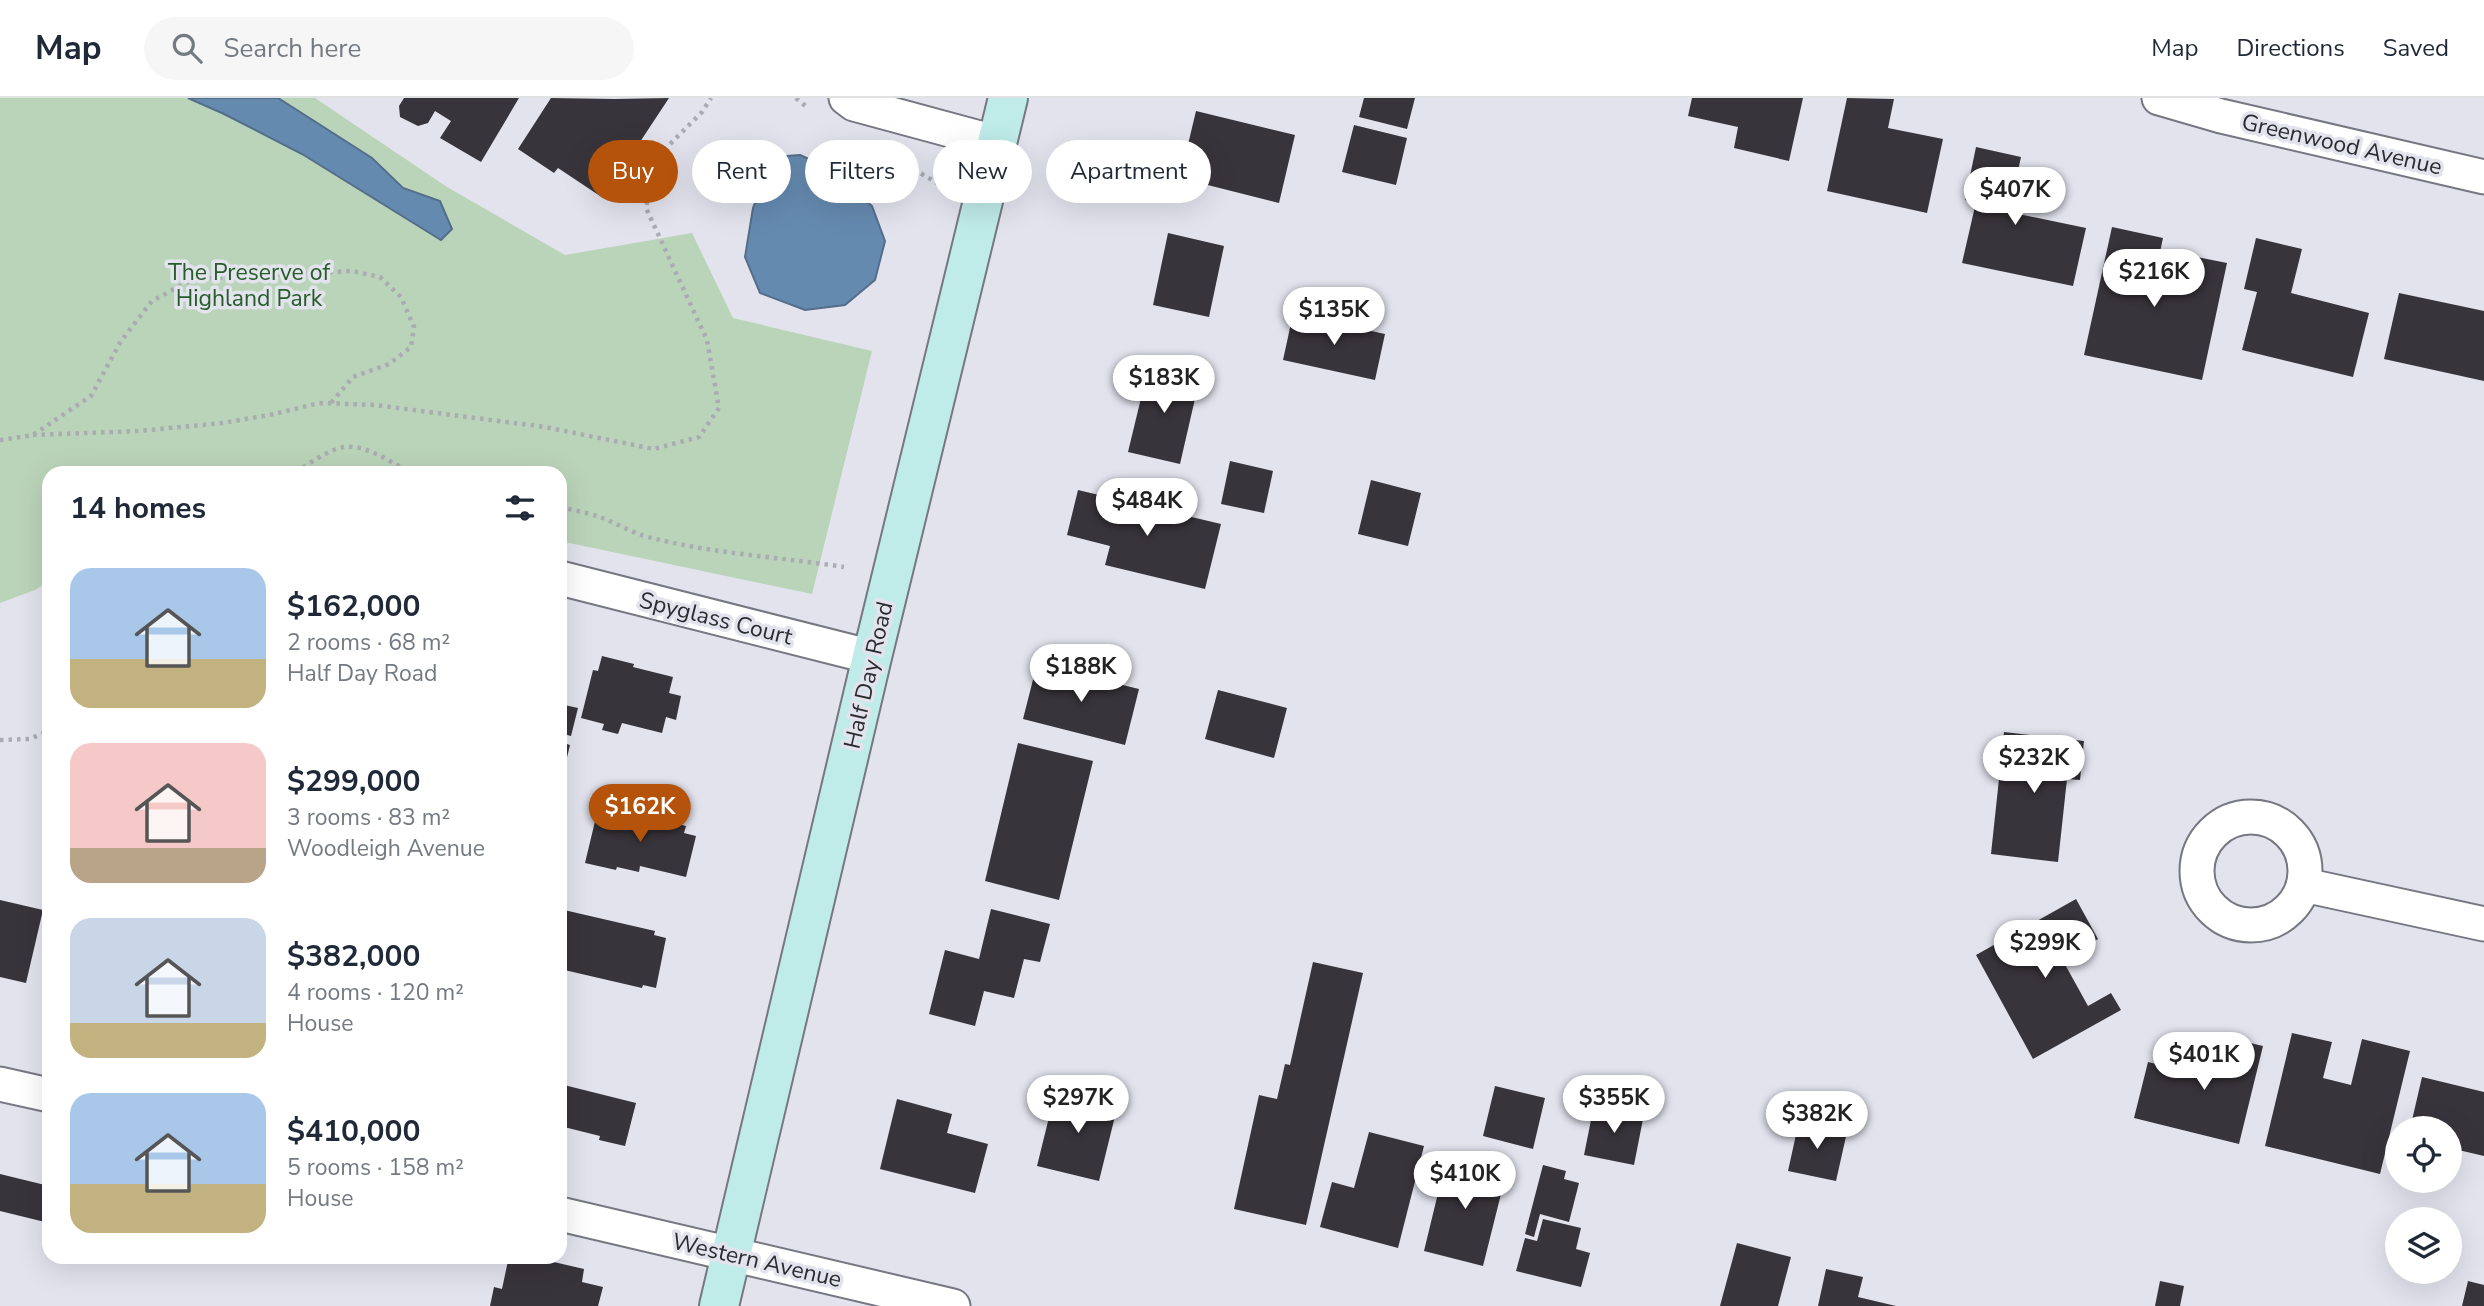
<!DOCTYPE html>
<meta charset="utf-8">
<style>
body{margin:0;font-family:"Nunito Sans",sans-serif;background:#f6f6f7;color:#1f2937;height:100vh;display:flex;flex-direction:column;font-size:26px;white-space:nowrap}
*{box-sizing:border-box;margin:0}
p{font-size:23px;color:#747a83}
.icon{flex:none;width:38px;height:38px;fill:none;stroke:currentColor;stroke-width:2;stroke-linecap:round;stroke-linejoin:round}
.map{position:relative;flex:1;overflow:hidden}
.drawer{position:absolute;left:42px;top:368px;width:525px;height:798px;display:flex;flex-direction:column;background:#fff;border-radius:21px;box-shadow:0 7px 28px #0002}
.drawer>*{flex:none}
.banner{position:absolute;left:588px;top:42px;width:665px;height:63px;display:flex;gap:14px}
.tools{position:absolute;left:2385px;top:1018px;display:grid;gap:14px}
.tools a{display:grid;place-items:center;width:77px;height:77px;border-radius:50%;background:#fff;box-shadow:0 7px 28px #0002;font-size:35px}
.price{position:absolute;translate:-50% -60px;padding:0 16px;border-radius:24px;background:#fff;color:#222;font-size:23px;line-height:46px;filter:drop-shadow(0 2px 4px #0008)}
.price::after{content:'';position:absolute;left:50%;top:42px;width:21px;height:16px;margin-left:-10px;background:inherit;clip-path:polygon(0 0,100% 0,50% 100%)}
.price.on{background:#b45309;color:#fff}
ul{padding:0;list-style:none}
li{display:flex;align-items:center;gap:21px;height:175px;padding:0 28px}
li span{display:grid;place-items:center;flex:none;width:196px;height:140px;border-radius:21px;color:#555}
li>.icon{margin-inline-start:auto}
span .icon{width:84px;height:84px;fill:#fffc;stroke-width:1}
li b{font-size:30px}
h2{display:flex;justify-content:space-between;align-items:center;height:84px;padding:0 28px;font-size:30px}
.tag{padding:0 24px;border-radius:32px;background:#fff;box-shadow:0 7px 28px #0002;font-size:24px;line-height:63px}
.tag.on{background:#b45309;color:#fff}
header{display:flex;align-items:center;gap:42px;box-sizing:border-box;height:98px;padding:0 35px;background:#fff;border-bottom:2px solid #e0e1e3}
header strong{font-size:33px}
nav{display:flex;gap:38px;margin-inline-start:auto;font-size:24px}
.search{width:490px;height:63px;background:#f6f6f7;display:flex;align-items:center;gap:18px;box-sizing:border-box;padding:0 24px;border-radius:38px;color:#747a83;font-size:26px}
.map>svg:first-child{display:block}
.green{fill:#bad4b9}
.water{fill:#658ab0;stroke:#546e8a;stroke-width:2}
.building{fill:#38343b}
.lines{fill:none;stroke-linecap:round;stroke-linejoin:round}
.minor-casing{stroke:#767781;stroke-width:37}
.secondary-casing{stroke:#767781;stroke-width:42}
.path{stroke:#aaabb3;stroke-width:4.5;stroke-dasharray:3.5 5;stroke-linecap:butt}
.minor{stroke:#fff;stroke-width:33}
.secondary{stroke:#bfebe9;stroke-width:38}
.labels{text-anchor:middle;stroke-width:7;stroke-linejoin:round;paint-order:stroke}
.street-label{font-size:23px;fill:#2b2c30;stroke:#e2e3ed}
.park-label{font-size:23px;fill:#255c27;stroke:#e2e3ed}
</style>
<header>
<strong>Map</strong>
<div class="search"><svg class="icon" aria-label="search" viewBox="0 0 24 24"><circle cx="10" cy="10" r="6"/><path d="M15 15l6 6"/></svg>Search here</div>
<nav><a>Map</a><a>Directions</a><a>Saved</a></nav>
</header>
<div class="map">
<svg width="2484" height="1208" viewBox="0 0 2484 1208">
<rect width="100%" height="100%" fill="#e2e3ed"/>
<path class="green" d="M0,0H315L447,89L565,157L692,135L733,220L872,253L812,496L560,443V374H49V483L35,492L0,505Z"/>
<path class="water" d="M188,0H278L372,60L403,90L440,103L452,131L441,142L302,56L224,16Z
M800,57L829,70L872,108L885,143L875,182L845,207L805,212L760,195L745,159L753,110L773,59Z"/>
<path class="building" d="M404,0H519L481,64L440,40L451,23L435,13L428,25L418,28L400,19L399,8Z
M551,0L615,1L669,0L603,100L558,70L554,75L518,51Z
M1364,0H1415L1407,31L1359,19Z
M1692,0H1803L1789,63L1734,50L1738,29L1688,18Z
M1847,0L1894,1L1888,30L1943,41L1927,115L1827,93Z
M1196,13L1295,37L1279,105L1180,80Z
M1354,27L1407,40L1396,87L1342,74Z
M1976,49L2021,59L2009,114L2086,130L2073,188L1962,165L1976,104L1965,102Z
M2112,129L2163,140L2153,187L2180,193L2187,157L2227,165L2202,282L2084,257Z
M1168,135L1224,148L1209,219L1153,207Z
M2256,140L2302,151L2291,195L2369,215L2353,279L2242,252L2257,194L2244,191Z
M2399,195L2484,213V283L2384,261Z
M1293,216L1385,236L1375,282L1283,262Z
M1149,267L1200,279L1180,366L1128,354Z
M1230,363L1273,373L1264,415L1221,406Z
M1371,382L1421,395L1408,448L1358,436Z
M1078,392L1221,426L1205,491L1105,467L1110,448L1067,437Z
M602,558L634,566L633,569L673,579L669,595L681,598L676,622L666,619L662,635L622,625L618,636L602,632L604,626L581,620L593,572L598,573Z
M1037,566L1139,591L1125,647L1023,621Z
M1218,592L1287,610L1274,660L1205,641Z
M560,606L578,610L571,638L560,635Z
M2004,634L2084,643L2080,682L2067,681L2058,764L1991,756Z
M560,644L570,647L564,672L560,671Z
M1018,645L1093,663L1059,802L985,783Z
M617,710L686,728L684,735L696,738L686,779L640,768L639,774L617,769L616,772L585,765L597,715L615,719Z
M2076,801L2098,841L2062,861L2088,908L2111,895L2121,912L2033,961L1976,857Z
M0,802L43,812L26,885L0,879Z
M991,811L1050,826L1040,864L1024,861L1014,900L984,893L975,928L929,916L945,852L979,861Z
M564,812L655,833L654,837L666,840L656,890L643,887L642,890L560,871V830Z
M1313,864L1363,875L1306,1127L1234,1111L1259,997L1277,1001L1285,966L1290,967Z
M2292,935L2332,944L2323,980L2351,987L2362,941L2410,953L2380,1076L2265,1048Z
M2212,936L2263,948L2239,1046L2134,1020L2148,964L2202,977Z
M560,949L565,950L561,966H560Z
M2422,979L2484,994V1058L2450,1050V1031H2410Z
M560,986L636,1005L625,1048L599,1042L600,1038L560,1028Z
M1495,988L1545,1000L1533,1051L1483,1038Z
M1056,991L1118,1006L1099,1083L1037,1068Z
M897,1001L952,1016L947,1035L988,1046L975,1095L880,1071Z
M1594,1007L1644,1016L1634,1067L1584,1057Z
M1818,1012L1838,1016L1835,1029L1815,1024Z
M1799,1023L1847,1034L1836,1083L1788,1073Z
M1369,1034L1424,1048L1398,1150L1320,1129L1332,1084L1354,1090Z
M1447,1058L1507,1072L1483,1168L1424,1153Z
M1543,1067L1566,1073L1564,1081L1579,1085L1569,1124L1540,1116L1534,1139L1525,1136Z
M0,1076L49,1088V1125L0,1113Z
M1543,1121L1581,1130L1576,1151L1590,1155L1581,1189L1516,1173L1525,1140L1537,1143Z
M1737,1145L1791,1159L1778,1208H1720Z
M509,1158H528L584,1171L582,1184L603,1189L598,1208H490L494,1189L502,1191Z
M1826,1171L1863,1179L1858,1199L1896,1208H1818Z
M2160,1183L2184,1188L2180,1208H2155Z
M2468,1183L2484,1187V1208H2462Z"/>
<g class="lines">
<g class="minor-casing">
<path id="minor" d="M846,0L854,6L998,45
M2159,0L2221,18L2484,79
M560,480L872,559
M2197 773a54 54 0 1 1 108 0a54 54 0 1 1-108 0Z
M2304,787L2484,826
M0,986L49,997
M560,1116L953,1208"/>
</g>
<g class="secondary-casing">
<path id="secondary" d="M719,1208L872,559L1008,0"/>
</g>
<path class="path" d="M796,0L809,11
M901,60L915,72L939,86
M33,337L138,333L223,325L274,316L319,305L375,307L545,329L654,351L699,339L719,310L707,242L646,110L656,60L702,14L711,0
M0,342L33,337L91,298L121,243L152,203L193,181L352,173L380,179L401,199L414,229L411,249L389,266L353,279L331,305
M296,374C310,365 328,352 344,349C366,346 392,365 410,374
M560,409C572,412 585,414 597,418C615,424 633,436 652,440C715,456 780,459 844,469
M0,642L29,641L49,633"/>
<use href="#minor" class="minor"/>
<use href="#secondary" class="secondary"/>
</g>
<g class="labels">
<g class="street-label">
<text transform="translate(2342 46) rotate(13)" y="8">Greenwood Avenue</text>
<text transform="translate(716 520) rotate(14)" y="8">Spyglass Court</text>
<text transform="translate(868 577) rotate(-77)" y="8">Half Day Road</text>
<text transform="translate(757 1162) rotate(13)" y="8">Western Avenue</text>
</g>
<g class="park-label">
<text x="249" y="182">The Preserve of<tspan x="249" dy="26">Highland Park</tspan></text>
</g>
</g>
</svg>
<div class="tools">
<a><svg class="icon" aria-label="locate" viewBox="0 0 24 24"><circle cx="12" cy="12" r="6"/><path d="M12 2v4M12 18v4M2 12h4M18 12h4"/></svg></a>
<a><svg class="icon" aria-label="layers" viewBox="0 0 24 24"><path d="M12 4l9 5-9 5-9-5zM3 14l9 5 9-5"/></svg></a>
</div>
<b class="price" style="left:2015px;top:129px">$407K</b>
<b class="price" style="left:2154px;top:211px">$216K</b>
<b class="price" style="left:1334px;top:249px">$135K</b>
<b class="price" style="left:1164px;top:317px">$183K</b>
<b class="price" style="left:1147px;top:440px">$484K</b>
<b class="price" style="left:1081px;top:606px">$188K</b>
<b class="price" style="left:2034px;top:697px">$232K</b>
<b class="price on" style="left:640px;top:746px">$162K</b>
<b class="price" style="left:2045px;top:882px">$299K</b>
<b class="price" style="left:2204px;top:994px">$401K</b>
<b class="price" style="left:1078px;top:1037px">$297K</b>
<b class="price" style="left:1614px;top:1037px">$355K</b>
<b class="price" style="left:1817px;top:1053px">$382K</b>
<b class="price" style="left:1465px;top:1113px">$410K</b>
<div class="banner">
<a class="tag on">Buy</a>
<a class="tag">Rent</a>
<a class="tag">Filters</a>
<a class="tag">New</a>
<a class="tag">Apartment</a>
</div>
<section class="drawer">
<h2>14 homes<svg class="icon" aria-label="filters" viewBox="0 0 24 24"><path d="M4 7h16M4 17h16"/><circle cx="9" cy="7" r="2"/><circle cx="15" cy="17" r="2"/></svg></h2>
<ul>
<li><span style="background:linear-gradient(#a9c7e8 65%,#c2b280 0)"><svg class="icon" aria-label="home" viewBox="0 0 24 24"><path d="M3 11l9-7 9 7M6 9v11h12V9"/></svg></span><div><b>$162,000</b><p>2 rooms · 68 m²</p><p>Half Day Road</p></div></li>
<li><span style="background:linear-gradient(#f6c9c9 75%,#b9a48a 0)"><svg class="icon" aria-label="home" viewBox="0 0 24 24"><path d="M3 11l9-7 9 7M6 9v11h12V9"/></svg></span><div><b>$299,000</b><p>3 rooms · 83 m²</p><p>Woodleigh Avenue</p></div></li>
<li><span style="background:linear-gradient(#c9d6e8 75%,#c2b280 0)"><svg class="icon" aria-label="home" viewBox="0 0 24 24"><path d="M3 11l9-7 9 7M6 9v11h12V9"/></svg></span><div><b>$382,000</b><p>4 rooms · 120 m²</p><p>House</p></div></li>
<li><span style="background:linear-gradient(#a9c7e8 65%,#c2b280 0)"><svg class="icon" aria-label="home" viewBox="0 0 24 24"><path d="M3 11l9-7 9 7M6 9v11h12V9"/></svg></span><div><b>$410,000</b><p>5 rooms · 158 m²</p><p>House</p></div></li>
</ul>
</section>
</div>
